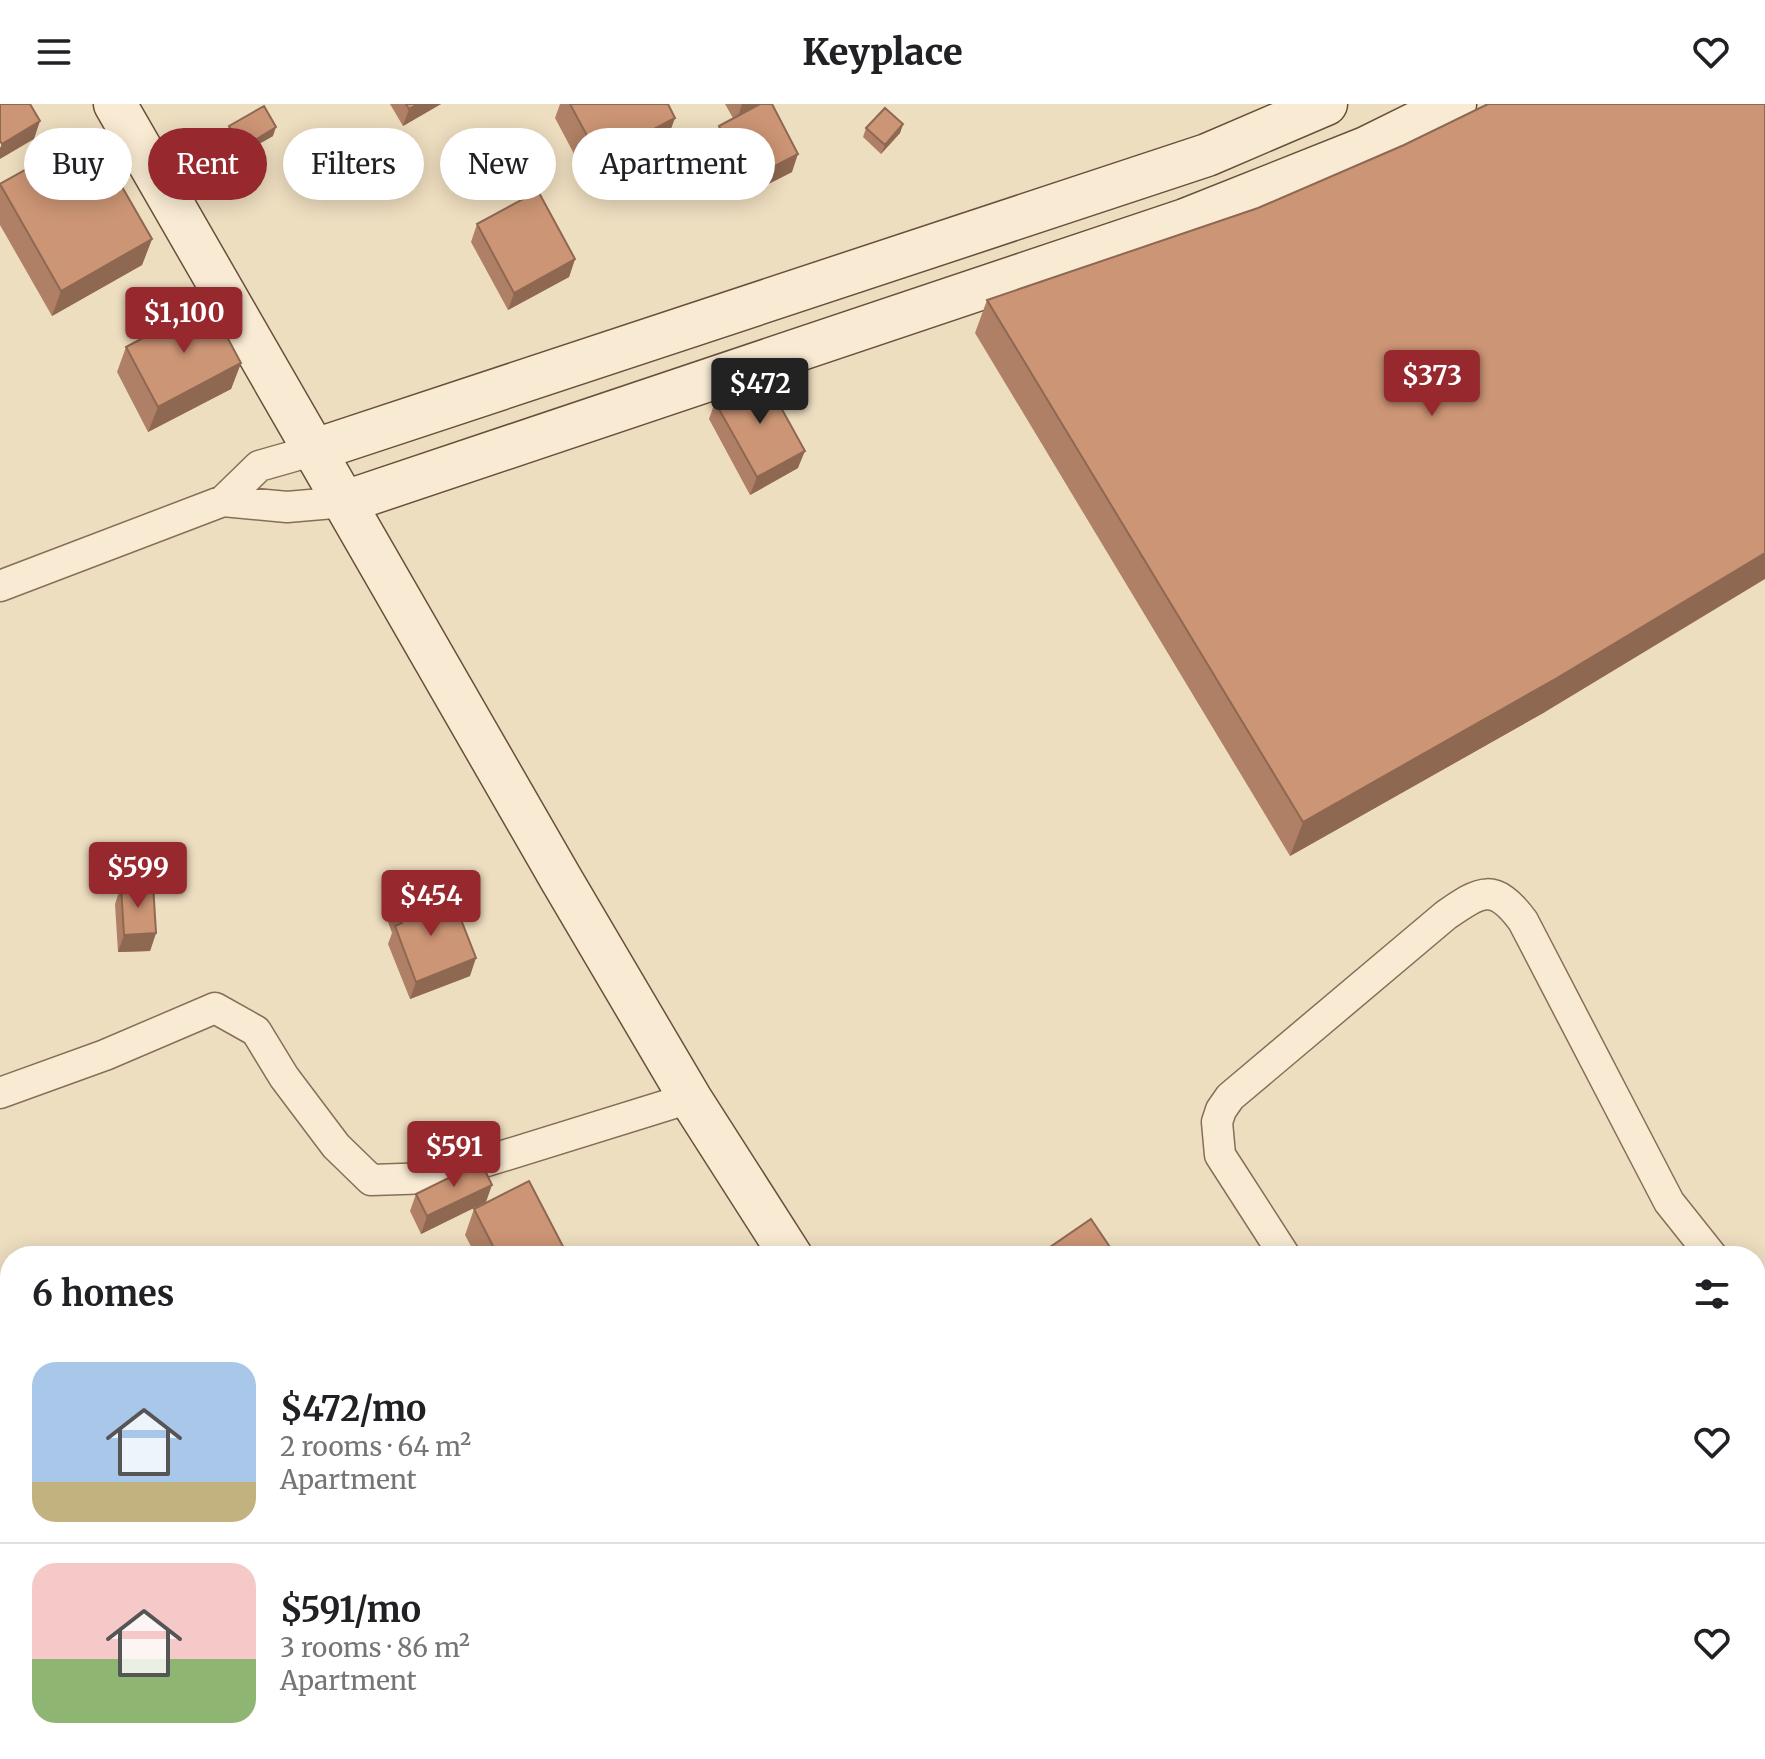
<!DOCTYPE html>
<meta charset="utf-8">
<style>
body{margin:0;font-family:Merriweather,serif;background:#f2f2f2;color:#202124;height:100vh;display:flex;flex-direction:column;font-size:30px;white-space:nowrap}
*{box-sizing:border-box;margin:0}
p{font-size:26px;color:#757577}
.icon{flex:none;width:44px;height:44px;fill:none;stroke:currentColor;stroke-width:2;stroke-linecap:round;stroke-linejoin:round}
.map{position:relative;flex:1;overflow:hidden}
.side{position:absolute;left:0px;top:1142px;width:1766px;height:514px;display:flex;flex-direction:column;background:#fff;border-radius:32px 32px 0 0;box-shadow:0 4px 20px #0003}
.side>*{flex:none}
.top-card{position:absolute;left:24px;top:24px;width:800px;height:72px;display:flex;gap:16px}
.price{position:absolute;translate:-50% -68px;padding:0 18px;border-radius:8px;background:#96282e;color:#fff;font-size:26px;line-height:52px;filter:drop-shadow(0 2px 4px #0008)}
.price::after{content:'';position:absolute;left:50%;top:48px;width:24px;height:18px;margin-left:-12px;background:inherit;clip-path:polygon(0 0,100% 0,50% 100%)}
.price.current{background:#222;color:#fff}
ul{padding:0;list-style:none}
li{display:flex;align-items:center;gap:24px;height:200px;padding:0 32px}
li+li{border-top:2px solid #e0e0e0}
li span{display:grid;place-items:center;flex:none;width:224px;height:160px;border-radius:24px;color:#555}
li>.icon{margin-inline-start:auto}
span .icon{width:96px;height:96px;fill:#fffc;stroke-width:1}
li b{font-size:34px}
h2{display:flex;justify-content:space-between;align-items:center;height:96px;padding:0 32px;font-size:34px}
.pill{padding:0 28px;border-radius:36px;background:#fff;box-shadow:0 4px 20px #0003;font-size:28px;line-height:72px}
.pill.current{background:#96282e;color:#fff}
header{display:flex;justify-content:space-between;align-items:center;height:104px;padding:0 32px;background:#fff;font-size:36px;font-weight:800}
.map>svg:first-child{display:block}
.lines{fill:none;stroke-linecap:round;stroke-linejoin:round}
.street-casing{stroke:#876e58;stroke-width:33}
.secondary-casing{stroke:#68503b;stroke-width:45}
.street{stroke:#f9ebd3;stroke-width:30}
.secondary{stroke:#f9ebd3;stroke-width:42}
.wall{fill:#af8065}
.shaded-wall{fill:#8f6852}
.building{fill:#cc9575;stroke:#8f6852;stroke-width:2}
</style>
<header><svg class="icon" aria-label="menu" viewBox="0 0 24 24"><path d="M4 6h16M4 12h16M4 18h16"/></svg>Keyplace<svg class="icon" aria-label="heart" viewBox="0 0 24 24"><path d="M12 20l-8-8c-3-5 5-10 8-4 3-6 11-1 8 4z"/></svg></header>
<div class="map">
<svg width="1765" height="1655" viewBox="0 0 1765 1655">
<rect width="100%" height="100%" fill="#eedec0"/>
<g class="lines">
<g class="street-casing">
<path id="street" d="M223,397L287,403L345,398
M0,482L223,397L259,362L315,346
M0,989L105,951L215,904L256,927L284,973L336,1042L371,1076L432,1074L690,994
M1285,1152L1220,1051L1217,1018L1221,1006L1230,993L1446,811C1481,787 1494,778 1523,817L1669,1098L1712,1152
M1756,1208L1765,1221
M1756,1439L1765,1433
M703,1646L707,1655"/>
</g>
<g class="secondary-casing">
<path id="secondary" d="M115,0L561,775L690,994L791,1152
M315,346L1207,51L1326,0
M345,398L1185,116L1366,44L1455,0
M1120,1646L1126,1655"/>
</g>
<use href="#street" class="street"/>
<use href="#secondary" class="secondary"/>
</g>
<path class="wall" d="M390,0H441L403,22Z
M560,0H668L666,39L590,80L555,14Z
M725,0H772L792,68L741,94L713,39L719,22L733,14Z
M903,20L900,29L881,50L863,33L866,24Z
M229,22L273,32L238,52L226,31Z
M0,80L152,135L142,161L52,212L0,121Z
M477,120L575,155L569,173L508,206L471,138Z
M987,196L1545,608L1290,752L975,229Z
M126,243L241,259L231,285L148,328L117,268Z
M715,298L798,364L750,391L709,315Z
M121,782L156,829L150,847L118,848L115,800Z
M393,798L425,800L437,816L470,872L410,895L388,840L392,829L387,815Z
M416,1090L486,1098L421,1130L410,1107Z
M474,1105L568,1152H476L465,1131Z
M1765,1442V1476L1757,1460L1763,1443Z
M530,1646H662L668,1655H526Z
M722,1646H824L820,1655H727Z
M926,1646H1009L994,1655H931Z"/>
<path class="shaded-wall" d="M418,0H441L403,22L409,5Z
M742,0H770L736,19Z
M675,14L666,39L590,80L599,54Z
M40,17L34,35L0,55V44L2,40Z
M903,20L900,29L881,50L885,41Z
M276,23L273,32L238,52L242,44Z
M798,50L792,68L741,94L748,76Z
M152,135L142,161L52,212L61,187Z
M575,155L569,173L508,206L514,189Z
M241,259L231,285L148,328L158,303Z
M805,347L798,364L750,391L757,373Z
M1765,449V475L1545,608L1290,752L1303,718Z
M156,829L150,847L118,848L124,831Z
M476,854L470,872L410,895L416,878Z
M492,1081L486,1098L421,1130L427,1112Z
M807,1646H824L820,1655H791Z
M986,1646H1009L994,1655H971Z"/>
<path class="building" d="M0,0H30L40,17L2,40L0,37Z
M406,0H418L409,5Z
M570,0H668L675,14L599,54Z
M760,0H772L798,50L748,76L719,22Z
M1488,0H1765V449L1557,574L1303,718L987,196L1258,104L1404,41Z
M264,2L276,23L242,44L229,22Z
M885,4L903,20L885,41L866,24Z
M91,29L152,135L61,187L0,80Z
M538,87L575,155L514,189L477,120Z
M209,199L241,259L158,303L126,243Z
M763,271L805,347L757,373L715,298Z
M153,780L156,829L124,831L121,782Z
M420,788L425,800L430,798L437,816L458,808L476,854L416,878L395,822L402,819L393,798Z
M481,1058L492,1081L427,1112L416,1090Z
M529,1077L568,1152H484L482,1147L493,1142L474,1105Z
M1091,1115L1116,1152H1037Z
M542,1646H662L668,1655H548Z
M746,1646H807L791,1655H751Z
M942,1646H986L971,1655H947Z
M1042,1646H1088L1093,1655H1031L1030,1652Z"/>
</svg>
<b class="price" style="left:184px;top:251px">$1,100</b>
<b class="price" style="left:1432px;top:314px">$373</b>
<b class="price current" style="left:760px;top:322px">$472</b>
<b class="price" style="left:138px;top:806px">$599</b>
<b class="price" style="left:431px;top:834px">$454</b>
<b class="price" style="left:454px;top:1085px">$591</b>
<div class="top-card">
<a class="pill">Buy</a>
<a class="pill current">Rent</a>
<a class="pill">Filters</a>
<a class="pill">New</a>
<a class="pill">Apartment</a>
</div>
<section class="side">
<h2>6 homes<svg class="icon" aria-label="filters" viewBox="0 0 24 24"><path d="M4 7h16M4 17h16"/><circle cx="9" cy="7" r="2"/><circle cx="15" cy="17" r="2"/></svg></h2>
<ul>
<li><span style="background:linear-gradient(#a9c7e8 75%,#c2b280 0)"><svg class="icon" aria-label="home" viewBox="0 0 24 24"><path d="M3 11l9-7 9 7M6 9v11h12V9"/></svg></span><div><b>$472/mo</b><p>2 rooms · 64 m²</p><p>Apartment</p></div><svg class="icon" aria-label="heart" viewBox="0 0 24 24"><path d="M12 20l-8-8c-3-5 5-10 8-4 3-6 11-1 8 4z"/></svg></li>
<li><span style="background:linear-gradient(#f6c9c9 60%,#8fb573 0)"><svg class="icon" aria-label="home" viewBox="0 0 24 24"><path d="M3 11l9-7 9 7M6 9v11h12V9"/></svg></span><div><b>$591/mo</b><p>3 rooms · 86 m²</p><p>Apartment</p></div><svg class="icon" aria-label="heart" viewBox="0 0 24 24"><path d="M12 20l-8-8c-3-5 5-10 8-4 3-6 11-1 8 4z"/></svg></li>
</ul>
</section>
</div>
